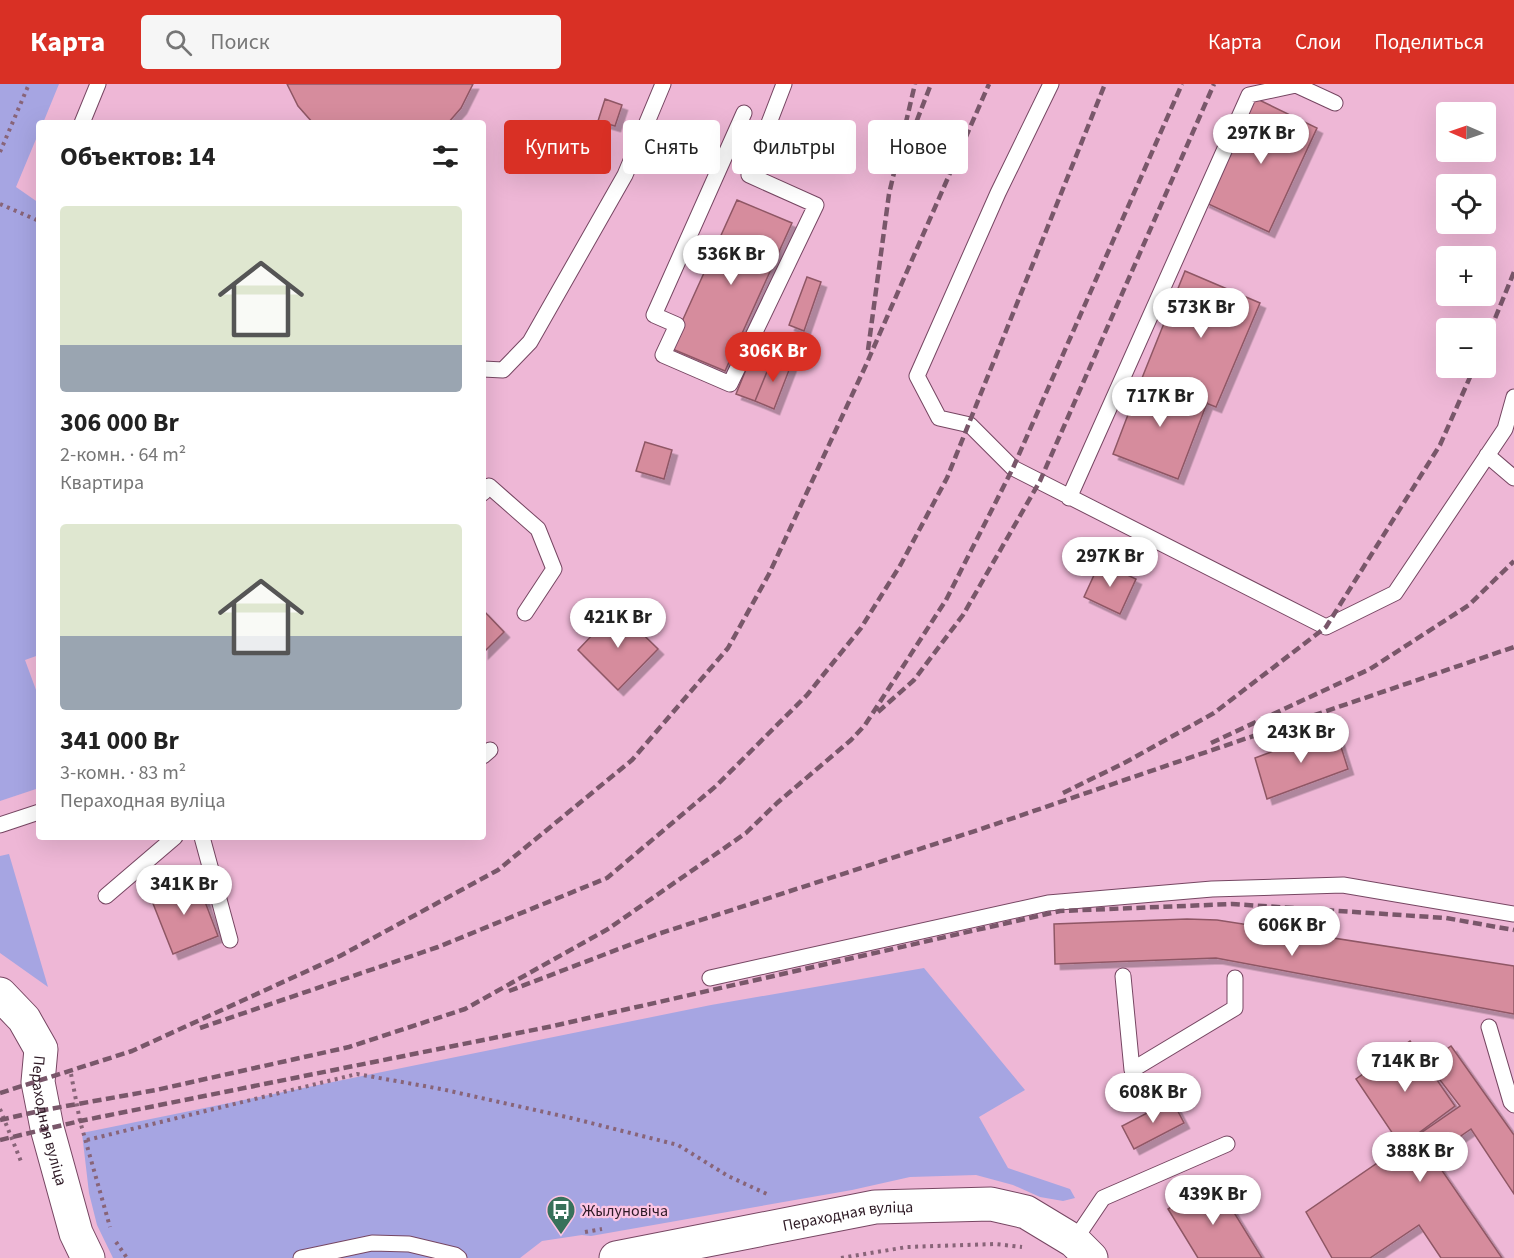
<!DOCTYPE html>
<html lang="ru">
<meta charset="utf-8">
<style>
body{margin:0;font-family:"Source Sans 3",sans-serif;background:#f6f6f6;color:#222;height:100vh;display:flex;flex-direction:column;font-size:22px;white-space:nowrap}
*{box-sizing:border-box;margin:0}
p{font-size:20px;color:#767676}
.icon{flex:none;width:33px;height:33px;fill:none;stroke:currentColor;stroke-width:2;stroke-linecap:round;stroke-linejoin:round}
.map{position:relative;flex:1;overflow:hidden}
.side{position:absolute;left:36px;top:36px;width:450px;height:720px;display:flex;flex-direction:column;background:#fff;border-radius:6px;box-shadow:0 6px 24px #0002}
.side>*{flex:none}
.hud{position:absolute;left:504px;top:36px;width:570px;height:54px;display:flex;gap:12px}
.needle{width:39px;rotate:272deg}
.fabs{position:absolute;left:1436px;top:18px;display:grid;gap:12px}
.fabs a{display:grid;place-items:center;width:60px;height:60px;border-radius:6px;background:#fff;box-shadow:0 6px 24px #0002;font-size:30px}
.price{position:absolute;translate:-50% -51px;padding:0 14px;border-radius:21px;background:#fff;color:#222;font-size:20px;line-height:39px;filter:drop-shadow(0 2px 3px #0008)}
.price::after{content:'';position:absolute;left:50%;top:36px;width:18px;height:14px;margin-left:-9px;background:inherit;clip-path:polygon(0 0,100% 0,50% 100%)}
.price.on{background:#d93025;color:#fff}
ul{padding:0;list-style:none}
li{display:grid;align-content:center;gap:12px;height:318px;padding:0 24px}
li span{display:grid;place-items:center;height:186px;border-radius:6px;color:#555}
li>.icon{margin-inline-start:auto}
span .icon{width:108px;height:108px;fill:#fffc;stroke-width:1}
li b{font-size:26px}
h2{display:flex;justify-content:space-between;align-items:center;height:72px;padding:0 24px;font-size:26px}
.chip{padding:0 21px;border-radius:6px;background:#fff;box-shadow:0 6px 24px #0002;font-size:21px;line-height:54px}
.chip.on{background:#d93025;color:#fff}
header{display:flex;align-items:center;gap:36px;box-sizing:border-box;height:84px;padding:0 30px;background:#d93025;color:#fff}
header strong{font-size:28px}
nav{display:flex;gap:33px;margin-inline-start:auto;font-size:21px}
.search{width:420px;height:54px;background:#f6f6f6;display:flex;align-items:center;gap:15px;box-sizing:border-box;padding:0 21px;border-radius:6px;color:#767676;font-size:22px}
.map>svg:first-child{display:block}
.green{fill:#a6a5e2}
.building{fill:#d68c9d;stroke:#8f5765;stroke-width:1.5;filter:url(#shadow)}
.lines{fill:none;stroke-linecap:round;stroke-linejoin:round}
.lane-casing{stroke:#764662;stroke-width:17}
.secondary-casing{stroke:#764662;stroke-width:35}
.path{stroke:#886478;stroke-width:4;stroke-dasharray:3 4.5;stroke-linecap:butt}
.lane{stroke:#fff;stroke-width:15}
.secondary{stroke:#fff;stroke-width:33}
.rail{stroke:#79576a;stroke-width:4.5;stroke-dasharray:9 4.5;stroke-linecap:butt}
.labels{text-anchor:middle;stroke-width:4.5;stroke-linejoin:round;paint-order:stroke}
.street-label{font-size:16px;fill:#2e1a25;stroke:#fcc4e3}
.poi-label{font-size:16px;fill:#2e1a25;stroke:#fcc4e3;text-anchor:start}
</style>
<header>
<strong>Карта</strong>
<div class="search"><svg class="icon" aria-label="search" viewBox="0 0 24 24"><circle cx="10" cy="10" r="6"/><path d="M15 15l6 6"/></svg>Поиск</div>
<nav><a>Карта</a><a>Слои</a><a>Поделиться</a></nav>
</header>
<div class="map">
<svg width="1514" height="1174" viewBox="0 0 1514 1174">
<defs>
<filter id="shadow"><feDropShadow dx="5.5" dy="5.5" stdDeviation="0" flood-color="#0004"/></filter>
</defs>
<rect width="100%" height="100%" fill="#eeb7d6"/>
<path class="green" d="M0,0H59L43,39H39V48L16,103L39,119V571L25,576L39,614V704L0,717Z
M9,770L48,903L0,869V772Z
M924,884L1025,1006L979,1033L1008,1084L1070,1105L1075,1114L1063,1117L1040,1113L1013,1101L976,1091L910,1093L852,1106L591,1152L582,1151L542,1157L520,1174H113L97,1141L89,1109L82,1049L711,921Z"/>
<path class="building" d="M287,0H473L461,24L448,39H313L298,22Z
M1253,13L1317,44L1269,148L1204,118Z
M605,15L622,21L615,42L598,37Z
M737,116L792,139L725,287L670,264Z
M1185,187L1260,219L1216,323L1142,294Z
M807,193L821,198L804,247L789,241Z
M754,266L773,273L755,317L736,310Z
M773,273L791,281L774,325L755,317Z
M1142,294L1207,319L1178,395L1113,370Z
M645,358L672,366L664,395L636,387Z
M1100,478L1136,495L1120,530L1084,513Z
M617,525L658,565L618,606L578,566Z
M483,526L504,548L483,569Z
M1335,644L1348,685L1267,715L1255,674Z
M196,794L218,852L173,870L150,812Z
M1187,835L1217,836L1514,882V930L1216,874L1055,880L1054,840Z
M1410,957L1455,1022L1401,1062L1356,995Z
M1451,962L1514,1051V1110L1471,1045L1432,1072L1502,1174H1441L1419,1141L1370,1174H1332L1306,1128L1460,1022L1427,979Z
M1172,1016L1184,1039L1134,1065L1122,1042Z
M1214,1096L1262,1174H1198L1168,1125Z"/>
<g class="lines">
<g class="lane-casing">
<path id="lane" d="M1051,0L998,109L917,292L939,334L970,341L1013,384L1326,543L1395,509L1505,345L1514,313
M744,29L654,231L677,241L663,271L730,300L816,121L749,91L784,0
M82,39L98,0
M483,285L503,286L530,258L625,91L663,0
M1487,371L1514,394
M483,409L489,402L538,445L554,485L525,529
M1069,414L1249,11L1296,1L1335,19
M483,672L490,666
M0,741L39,728
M202,753L230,856
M106,812L175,753
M1123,892L1132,986L1235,924V894
M710,894L1048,819L1212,805L1343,801L1514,830
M1489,943L1511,1018L1514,1021
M1074,1157L1103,1114L1227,1060
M301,1174L372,1159L409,1160L455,1171L459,1174"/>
</g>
<g class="secondary-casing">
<g id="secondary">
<path id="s1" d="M0,910L24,935L41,965L38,998L47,1044L76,1149L88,1174"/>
<path id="s2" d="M616,1174L875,1123L991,1120L1026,1128L1074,1157L1091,1174"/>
</g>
</g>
<path class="path" d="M0,68L29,0
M0,120L39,137
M71,990L80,1037L110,1143
M0,1025L22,1080
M87,1056L357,990L441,1005L571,1034L678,1061L728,1092L769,1111
M585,1148L602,1145
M116,1158L127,1174
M841,1174L907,1163L995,1160L1022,1163"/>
<use href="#lane" class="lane"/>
<use href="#secondary" class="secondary"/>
<path class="rail" d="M907,62L931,0
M1485,259L1514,188
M868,266L889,110L915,0
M878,628L914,596L963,531L1040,397L1214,0
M1211,659L1370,585L1469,521L1514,477
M1063,709L1126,678L1214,629L1326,543L1440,361L1474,284
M509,907L658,850L981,745L1514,563
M200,944L438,863L607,794L716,702L807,611L861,544L901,480L947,394L1105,0
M0,1009L132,967L340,872L498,786L632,676L728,564L769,490L866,281L989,0
M0,1036L44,1026L156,1006L349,963L465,925L608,845L746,749L777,719L851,656L865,641L946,516L1013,384L1182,0
M0,1056L80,1037L553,942L1060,827L1232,820L1446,834L1514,846"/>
</g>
<defs>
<g id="bus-pin" transform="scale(1.5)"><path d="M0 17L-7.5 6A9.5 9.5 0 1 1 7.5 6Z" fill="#38715a" stroke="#fcc4e3"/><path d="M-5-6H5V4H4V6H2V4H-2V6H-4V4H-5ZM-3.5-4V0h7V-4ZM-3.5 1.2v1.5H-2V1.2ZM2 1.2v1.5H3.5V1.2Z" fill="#fff"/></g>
</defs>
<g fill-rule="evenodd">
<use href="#bus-pin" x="561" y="1126"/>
</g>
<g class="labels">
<g class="street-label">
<text dy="6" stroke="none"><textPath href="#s1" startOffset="142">Пераходная вуліца</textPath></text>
<text dy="6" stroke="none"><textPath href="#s2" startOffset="236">Пераходная вуліца</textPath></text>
</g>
<g class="poi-label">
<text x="582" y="1132">Жылуновіча</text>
</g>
</g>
</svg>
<div class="fabs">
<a><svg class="needle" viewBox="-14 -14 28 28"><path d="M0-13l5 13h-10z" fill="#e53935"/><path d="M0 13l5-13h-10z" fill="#767676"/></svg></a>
<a><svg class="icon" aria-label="locate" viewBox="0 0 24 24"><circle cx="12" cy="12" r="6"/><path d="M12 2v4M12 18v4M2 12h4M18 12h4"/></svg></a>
<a>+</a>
<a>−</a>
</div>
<b class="price" style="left:1261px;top:81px">297K Br</b>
<b class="price" style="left:731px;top:202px">536K Br</b>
<b class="price" style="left:1201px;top:255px">573K Br</b>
<b class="price on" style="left:773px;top:299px">306K Br</b>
<b class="price" style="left:1160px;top:344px">717K Br</b>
<b class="price" style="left:1110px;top:504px">297K Br</b>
<b class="price" style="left:618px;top:565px">421K Br</b>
<b class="price" style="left:1301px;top:680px">243K Br</b>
<b class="price" style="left:184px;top:832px">341K Br</b>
<b class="price" style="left:1292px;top:873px">606K Br</b>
<b class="price" style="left:1405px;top:1009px">714K Br</b>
<b class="price" style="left:1153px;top:1040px">608K Br</b>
<b class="price" style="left:1420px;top:1099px">388K Br</b>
<b class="price" style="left:1213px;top:1142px">439K Br</b>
<div class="hud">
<a class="chip on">Купить</a>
<a class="chip">Снять</a>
<a class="chip">Фильтры</a>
<a class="chip">Новое</a>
</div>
<section class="side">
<h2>Объектов: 14<svg class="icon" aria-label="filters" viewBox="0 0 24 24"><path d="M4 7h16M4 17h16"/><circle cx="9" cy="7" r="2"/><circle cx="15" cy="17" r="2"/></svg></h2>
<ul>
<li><span style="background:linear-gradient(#dfe7d0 75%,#9aa5b1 0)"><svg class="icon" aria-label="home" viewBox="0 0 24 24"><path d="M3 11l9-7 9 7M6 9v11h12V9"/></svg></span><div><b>306 000 Br</b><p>2-комн. · 64 m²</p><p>Квартира</p></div></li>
<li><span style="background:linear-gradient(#dfe7d0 60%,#9aa5b1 0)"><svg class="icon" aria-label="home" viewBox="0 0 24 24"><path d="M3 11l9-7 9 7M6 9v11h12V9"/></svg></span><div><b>341 000 Br</b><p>3-комн. · 83 m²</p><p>Пераходная вуліца</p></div></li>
</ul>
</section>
</div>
